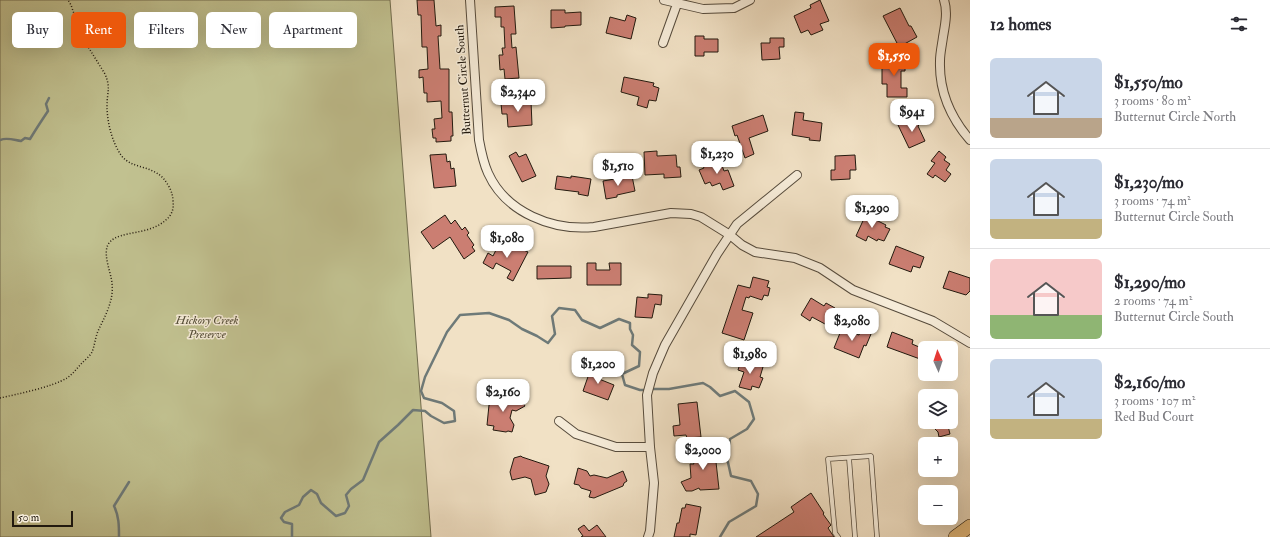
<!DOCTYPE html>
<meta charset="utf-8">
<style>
body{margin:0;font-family:"IM FELL Double Pica",serif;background:#f2f2f3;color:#2b2b33;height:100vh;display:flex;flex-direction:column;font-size:15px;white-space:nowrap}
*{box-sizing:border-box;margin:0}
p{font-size:13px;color:#7c7c81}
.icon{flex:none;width:22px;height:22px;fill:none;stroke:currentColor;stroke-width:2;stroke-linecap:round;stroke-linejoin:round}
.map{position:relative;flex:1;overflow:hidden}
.sheet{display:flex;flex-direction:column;background:#fff;width:300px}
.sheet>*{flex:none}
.hud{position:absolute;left:12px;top:12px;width:380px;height:36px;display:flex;gap:8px}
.needle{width:26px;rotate:357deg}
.fabs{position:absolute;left:918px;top:341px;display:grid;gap:8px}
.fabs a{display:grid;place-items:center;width:40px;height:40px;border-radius:6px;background:#fff;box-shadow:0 4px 16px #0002;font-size:20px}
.scale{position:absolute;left:12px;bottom:10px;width:61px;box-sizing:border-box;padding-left:4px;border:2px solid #22190e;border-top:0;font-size:11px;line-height:14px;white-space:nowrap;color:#22190e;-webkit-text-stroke:3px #f6ecd9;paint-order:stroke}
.price{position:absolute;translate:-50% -34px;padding:0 9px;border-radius:8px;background:#fff;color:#222;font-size:13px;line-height:26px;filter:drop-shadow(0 1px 2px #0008)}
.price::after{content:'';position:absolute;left:50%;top:24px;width:12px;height:9px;margin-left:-6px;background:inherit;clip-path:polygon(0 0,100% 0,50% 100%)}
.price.selected{background:#ea580c;color:#fff}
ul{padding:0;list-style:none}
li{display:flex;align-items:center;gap:12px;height:100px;padding:0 20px}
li+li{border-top:1px solid #e1e1e2}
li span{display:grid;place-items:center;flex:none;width:112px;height:80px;border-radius:6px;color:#555}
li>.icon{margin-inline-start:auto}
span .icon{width:48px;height:48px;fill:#fffc;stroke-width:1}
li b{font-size:17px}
h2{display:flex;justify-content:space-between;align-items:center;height:48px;padding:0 20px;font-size:17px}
.tag{padding:0 14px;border-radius:6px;background:#fff;box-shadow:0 4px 16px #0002;font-size:14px;line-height:36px}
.tag.selected{background:#ea580c;color:#fff}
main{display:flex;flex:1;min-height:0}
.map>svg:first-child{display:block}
.green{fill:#c1c190;stroke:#726d4f}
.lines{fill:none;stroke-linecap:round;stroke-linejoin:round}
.stream{stroke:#6e7a79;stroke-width:2.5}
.building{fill:#cb7e72;stroke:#22190e}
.lane-casing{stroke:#564b3c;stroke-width:5.5}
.street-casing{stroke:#564b3c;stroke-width:10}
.primary-casing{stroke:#22190e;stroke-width:14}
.path{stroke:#22190e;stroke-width:1.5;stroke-dasharray:1 2;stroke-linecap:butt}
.lane{stroke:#f6ecd9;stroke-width:4}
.street{stroke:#f6ecd9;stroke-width:8}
.primary{stroke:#e8c082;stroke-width:13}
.labels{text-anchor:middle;stroke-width:3;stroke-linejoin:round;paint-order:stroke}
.street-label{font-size:12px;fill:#22190e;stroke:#f6ecd9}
.park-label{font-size:12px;font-style:italic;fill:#524b35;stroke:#f6ecd9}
</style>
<main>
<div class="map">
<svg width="970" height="537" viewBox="0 0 970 537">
<rect width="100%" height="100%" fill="#f1e1c5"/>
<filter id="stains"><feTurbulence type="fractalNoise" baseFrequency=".005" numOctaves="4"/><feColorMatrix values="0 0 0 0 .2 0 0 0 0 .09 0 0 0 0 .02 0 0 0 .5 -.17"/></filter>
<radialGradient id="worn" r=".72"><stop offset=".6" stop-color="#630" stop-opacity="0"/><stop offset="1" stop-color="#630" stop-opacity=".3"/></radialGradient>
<path class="green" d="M0,0H390L431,537H0Z"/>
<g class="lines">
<path class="stream" d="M0,140C7,137 14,140 21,141L25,138L30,139C36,129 42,120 48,111L46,104L49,98
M651,389H669L703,383L710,387L720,396L735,391L749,402L754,419L747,429L730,439L727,458L731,476L751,481L758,494L756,506L729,522L720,537
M119,537C119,526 119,516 114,506L129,482
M292,537V524L284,522L281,518L285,512L299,505L303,497L311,490L317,494L321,503L336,516L345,513L349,506L346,495L351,489L363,480L379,442L398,425L413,410L425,411L431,416L444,423L455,421L454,411L442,403L424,398L421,391L425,377L447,332L460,315L489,313L509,320L522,329L537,336L548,343L555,334L552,316L559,308L575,310L582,320L600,328L619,319L630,323V329L633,335L632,345L640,352L639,366L622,374L625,385L640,390H646"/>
</g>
<path class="building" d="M417,0H434L436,26L441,25V36H438L440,69H449V112H452L453,136H451V141L436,142V138H433L432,129H435L434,119L442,118L441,101L427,102V93H424L423,77L419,78V70L428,69L427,47H422L421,15H418Z
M820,0L829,21L820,24L823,30L811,35L808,30L801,33L794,16L811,8L810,5Z
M514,6L516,34H511L512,48L516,47L519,78L505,79L504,69L500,70L499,55H503L502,48H505L504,27H501V17H495V7Z
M900,8L909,26H911L917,37L899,47L883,16Z
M551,10H565V13L581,12V25L565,26V27L551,28Z
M627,15L636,18L631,39L606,33L610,17L625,21Z
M695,36H704V39H718V52H704V56H695Z
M770,38H784V47H779L780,59L762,60L761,43H770Z
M882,59H905V71H901V88H907V97H887V84H882Z
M624,77L654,83L653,86L659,88L656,101L649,100L647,108L637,105L639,97L621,92Z
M531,101L532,125L508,127L507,114H502L501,103Z
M795,112L804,113L803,120L822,123L820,141L809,140L810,138L792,135Z
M763,115L768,131L749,138L754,154L745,158L737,135L735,136L732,126Z
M916,117L919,125L918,126L925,141L909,148L898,125Z
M657,151V156L676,155L677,167H680L681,177L664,178V174L645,175L644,152Z
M939,151L946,157L944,160L950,164L946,170L951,174L945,182L935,175L933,178L927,174L935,163L931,161Z
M516,152L519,157L526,154L536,176L522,182L509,156Z
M446,154L447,162L450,161L451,169L454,168L456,186L434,188L430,155Z
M855,155L856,170H850V179L831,180V170H835V156Z
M720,160L724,171L728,170L734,186L723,190L720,183L712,186L710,182L705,184L699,170L704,168L703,166Z
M557,176L571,178V176L591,179L588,196L578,194L579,192L555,189Z
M632,176L635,191L617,195V197L606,199L603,181Z
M867,212L873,215L872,218L886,225L885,227L890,229L884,241L878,239L877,241L868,236L866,241L856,236Z
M445,215L451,224L455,220L462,230L465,227L469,233L467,235L474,245L472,247L475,251L464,259L450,237L433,249L421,232Z
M500,242L506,245L507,243L528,252L513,281L507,278L511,271L496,263L493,269L483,263L488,253L493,256Z
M896,246L924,257L920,268L913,266L911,272L889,264Z
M587,263H596V270H610L609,263H621V285H587Z
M537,266H571V278L537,279Z
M949,271L970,278V291L966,295L943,288Z
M753,277L769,281L767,287L770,288L768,296L764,295L762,300L750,296L749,298L746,297L742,310L753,313L744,340L722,333L738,285L750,288Z
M648,294L662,295L661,305L655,304L652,318L635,317L637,297L648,298Z
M811,298L824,306L826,303L835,308L825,324L812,317L810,321L801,315Z
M842,328L859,335L861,330L871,334L866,346L864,345L859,358L834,348Z
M892,332L913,340L912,344L924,349L920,359L887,347Z
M741,360L763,367L760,377L763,378L759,388L752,386L751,390L739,387L744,372L738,370Z
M591,368L601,372L599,379L614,385L608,400L583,391Z
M496,396L514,399L519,396L525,406L516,411L512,410L510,418L514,425L512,432L508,431L506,432L493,430L494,426L487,425L489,405L495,403Z
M697,402L701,437L687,438L686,435L674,436L673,426L680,425L678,404Z
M932,422H947L950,434L939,437L938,432L933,427Z
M714,449L717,455V462H716L719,489L700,490L699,488L692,491H686L681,482L691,478L690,464H694L689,453L695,450Z
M521,456L522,457L549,466L546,476L549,484L546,492L535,495L531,479L525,477L512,480L510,472L514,458Z
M578,468L587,471L590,476L594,475L607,478L623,471L627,481L624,483L623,486L594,498L589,497L591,491L581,488L579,485L574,484Z
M811,493L824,513L823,514L831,525L828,528L834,537H756L794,512L791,507Z
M686,504L701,507L696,535L690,534V537H674L677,523H679L682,508H685Z
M584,525L589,531L597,525L606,537H581L583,536L578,529Z"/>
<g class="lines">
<g class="lane-casing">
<path id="lane" d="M849,458L855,537
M838,537L835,533L828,459L871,456L877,537"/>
</g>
<g class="street-casing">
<path id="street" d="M470,0L479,140C481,151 483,162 488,173C506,213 553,231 594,227L671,213L691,214L701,217L730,235L742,245L755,252L795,258L820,268L853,290L933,321L970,343
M664,0L703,9L734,8L750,0
M944,0C948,12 945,25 943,37C942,45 940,53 940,61C939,91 951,118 970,140
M663,43L677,4
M559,421L576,434L616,447H650
M648,537L650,531L654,483L650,447L647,395L653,373L665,345L717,254L737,224L797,175"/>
</g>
<g class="primary-casing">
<path id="primary" d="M955,537L970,526"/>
</g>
<path class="path" d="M0,398C18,394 52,387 67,378C73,374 77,368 82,363C85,360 90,356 92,352C95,345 95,337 99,329C106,314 114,300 112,283C111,272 101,251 110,242C120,230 151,236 168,218C172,214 174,208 173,202C173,195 171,190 168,185C156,163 132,171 121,155C112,142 107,122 107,106C107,92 111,88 105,74L82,37L71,5L68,0"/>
<use href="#lane" class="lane"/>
<use href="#street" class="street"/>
<use href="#primary" class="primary"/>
</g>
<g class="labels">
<g class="street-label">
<text transform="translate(463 80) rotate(-94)" y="4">Butternut Circle South</text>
</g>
<g class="park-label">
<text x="207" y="324">Hickory Creek<tspan x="207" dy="14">Preserve</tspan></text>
</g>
</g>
<rect width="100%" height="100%" filter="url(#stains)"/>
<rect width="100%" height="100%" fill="url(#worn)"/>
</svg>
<div class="fabs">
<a><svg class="needle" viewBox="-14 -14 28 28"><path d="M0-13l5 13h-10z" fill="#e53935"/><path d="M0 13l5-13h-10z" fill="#7c7c81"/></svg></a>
<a><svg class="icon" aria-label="layers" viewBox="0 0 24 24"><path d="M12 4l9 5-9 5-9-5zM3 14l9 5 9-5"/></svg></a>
<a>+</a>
<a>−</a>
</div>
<div class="scale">50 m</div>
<b class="price selected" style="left:894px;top:77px">$1,550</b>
<b class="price" style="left:518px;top:113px">$2,340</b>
<b class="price" style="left:912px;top:133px">$941</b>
<b class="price" style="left:717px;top:175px">$1,230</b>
<b class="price" style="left:618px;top:187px">$1,510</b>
<b class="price" style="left:872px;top:229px">$1,290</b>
<b class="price" style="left:507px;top:259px">$1,080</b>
<b class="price" style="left:852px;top:342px">$2,080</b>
<b class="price" style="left:750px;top:375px">$1,980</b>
<b class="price" style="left:598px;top:385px">$1,200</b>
<b class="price" style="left:503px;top:413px">$2,160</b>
<b class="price" style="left:703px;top:471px">$2,000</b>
<div class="hud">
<a class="tag">Buy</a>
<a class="tag selected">Rent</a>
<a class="tag">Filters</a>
<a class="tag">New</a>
<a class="tag">Apartment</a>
</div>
</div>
<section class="sheet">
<h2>12 homes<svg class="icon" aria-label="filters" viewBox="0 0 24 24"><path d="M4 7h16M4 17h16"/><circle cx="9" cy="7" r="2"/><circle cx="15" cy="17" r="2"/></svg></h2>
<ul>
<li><span style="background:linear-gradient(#c9d6e8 75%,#b9a48a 0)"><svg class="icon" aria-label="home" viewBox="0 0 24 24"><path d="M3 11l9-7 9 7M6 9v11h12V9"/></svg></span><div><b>$1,550/mo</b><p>3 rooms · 80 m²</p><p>Butternut Circle North</p></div></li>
<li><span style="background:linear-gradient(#c9d6e8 75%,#c2b280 0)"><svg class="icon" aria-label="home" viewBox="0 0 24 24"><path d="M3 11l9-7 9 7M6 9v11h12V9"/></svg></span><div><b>$1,230/mo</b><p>3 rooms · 74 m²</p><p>Butternut Circle South</p></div></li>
<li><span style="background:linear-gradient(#f6c9c9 70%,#8fb573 0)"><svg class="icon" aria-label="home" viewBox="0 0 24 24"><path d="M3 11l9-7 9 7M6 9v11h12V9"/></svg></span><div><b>$1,290/mo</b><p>2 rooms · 74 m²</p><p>Butternut Circle South</p></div></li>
<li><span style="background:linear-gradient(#c9d6e8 75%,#c2b280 0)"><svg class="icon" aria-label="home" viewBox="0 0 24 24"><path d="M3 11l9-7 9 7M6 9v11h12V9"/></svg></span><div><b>$2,160/mo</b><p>3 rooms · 107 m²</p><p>Red Bud Court</p></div></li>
</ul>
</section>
</main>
